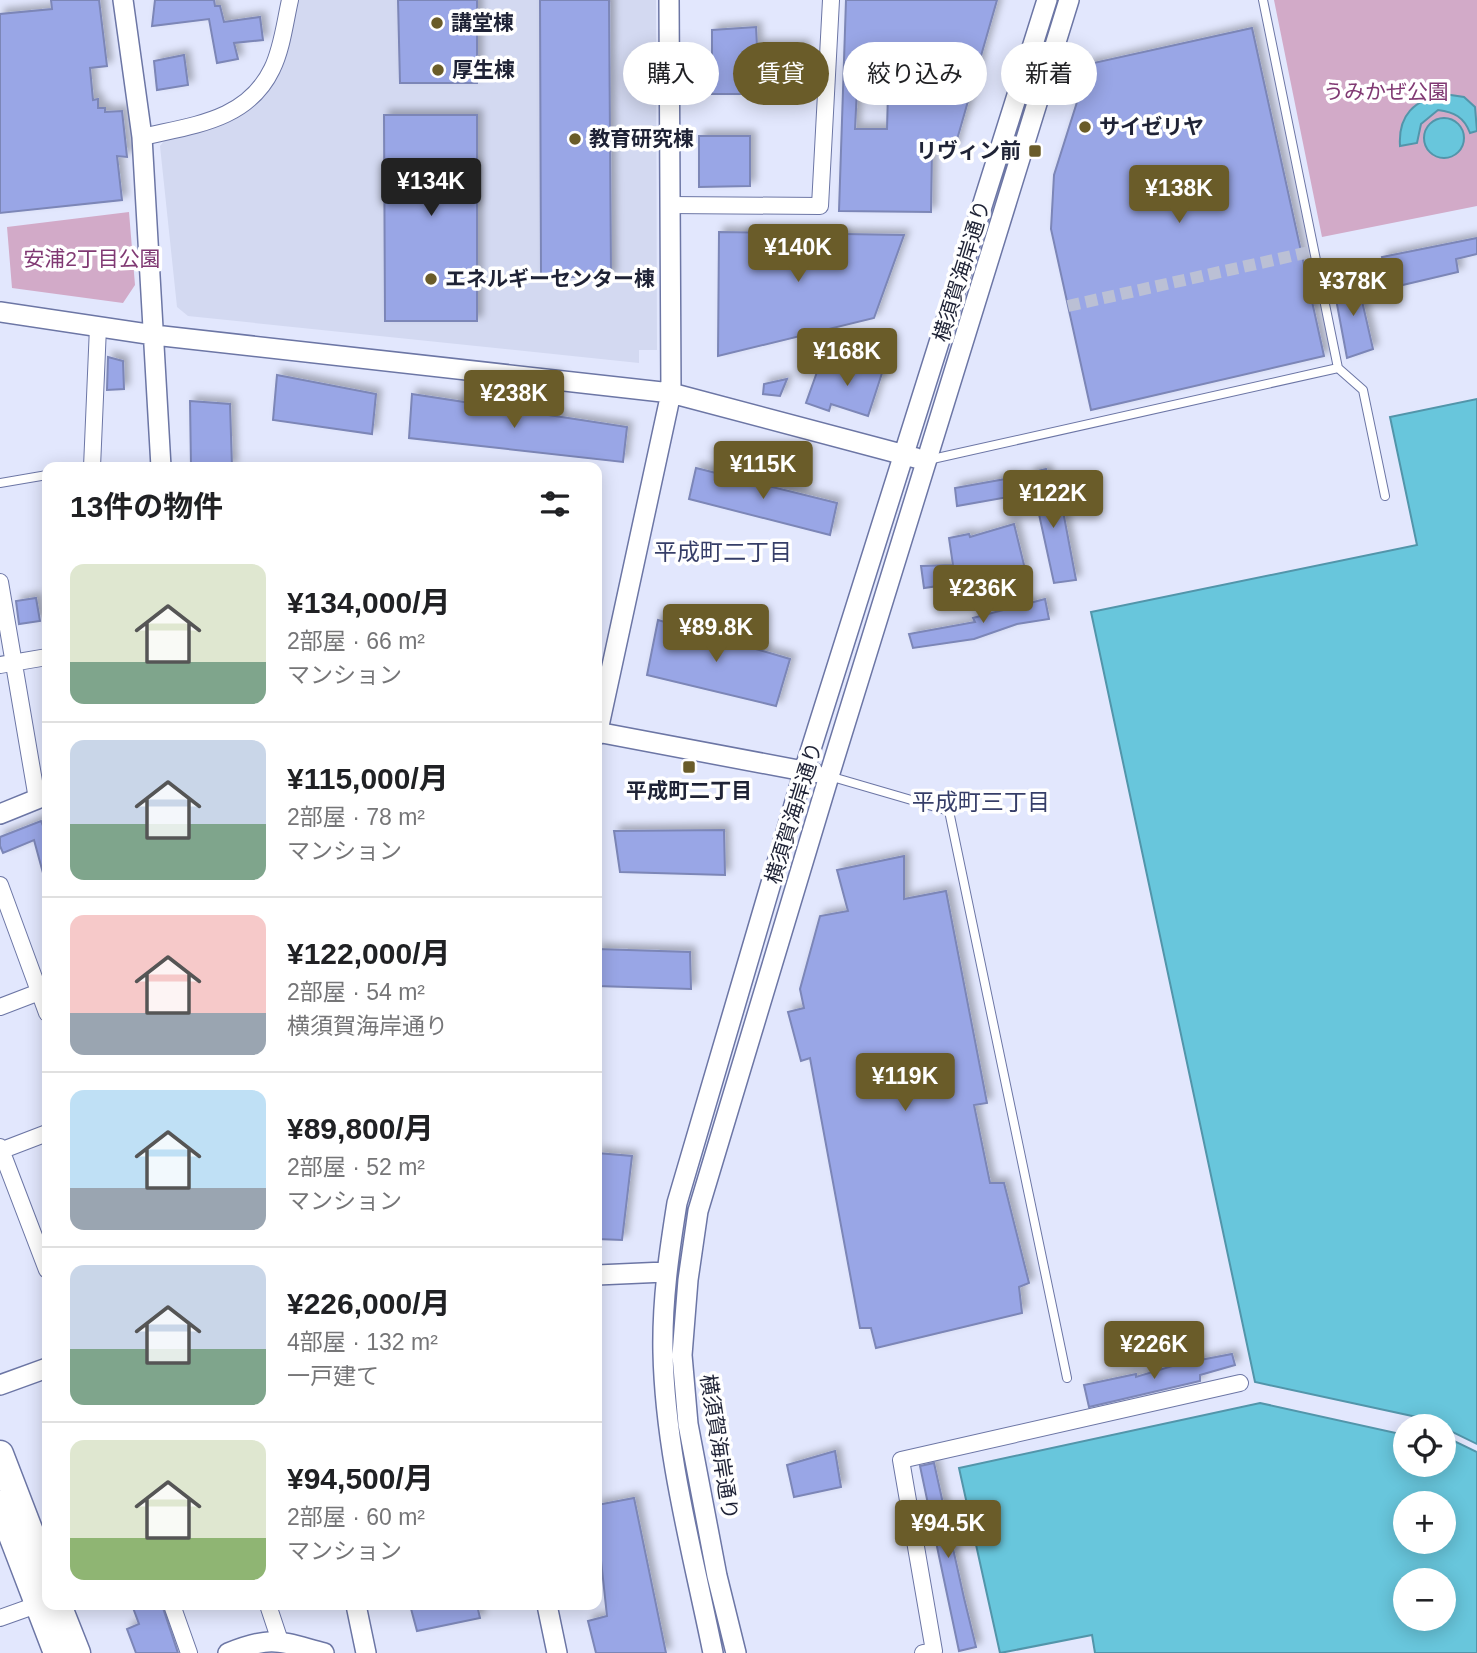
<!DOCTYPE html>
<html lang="ja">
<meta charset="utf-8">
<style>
body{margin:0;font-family:Arial,"Noto Sans JP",sans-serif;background:#f6f6f6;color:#202124;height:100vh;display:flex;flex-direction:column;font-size:26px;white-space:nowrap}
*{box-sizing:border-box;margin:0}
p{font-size:23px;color:#757577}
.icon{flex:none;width:38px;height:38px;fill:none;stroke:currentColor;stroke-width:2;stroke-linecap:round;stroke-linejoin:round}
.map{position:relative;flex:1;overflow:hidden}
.details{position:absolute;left:42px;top:462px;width:560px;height:1148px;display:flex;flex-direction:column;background:#fff;border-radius:14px;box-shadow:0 4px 18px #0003}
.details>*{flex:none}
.guide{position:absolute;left:623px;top:42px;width:665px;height:63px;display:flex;gap:14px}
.buttons{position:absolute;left:1393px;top:1414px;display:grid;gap:14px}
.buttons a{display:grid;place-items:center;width:63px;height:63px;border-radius:50%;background:#fff;box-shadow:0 4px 18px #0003;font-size:35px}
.price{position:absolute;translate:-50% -60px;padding:0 16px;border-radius:7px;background:#6a5c29;color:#fff;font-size:23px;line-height:46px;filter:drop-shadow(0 2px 4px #0008)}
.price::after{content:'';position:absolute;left:50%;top:42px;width:21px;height:16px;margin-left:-10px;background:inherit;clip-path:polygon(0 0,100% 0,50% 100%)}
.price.current{background:#222;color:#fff}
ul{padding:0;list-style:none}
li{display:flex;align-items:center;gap:21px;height:175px;padding:0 28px}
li+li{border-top:2px solid #e0e0e0}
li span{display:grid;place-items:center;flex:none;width:196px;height:140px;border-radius:14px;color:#555}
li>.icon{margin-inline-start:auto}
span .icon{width:84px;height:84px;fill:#fffc;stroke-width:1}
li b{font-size:30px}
h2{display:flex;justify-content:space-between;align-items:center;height:84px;padding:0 28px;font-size:30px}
.chip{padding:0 24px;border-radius:32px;background:#fff;box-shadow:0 4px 18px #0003;font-size:24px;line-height:63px}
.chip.current{background:#6a5c29;color:#fff}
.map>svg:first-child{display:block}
.built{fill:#d3d9f1}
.green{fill:#d2aac8}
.water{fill:#68c6dc;stroke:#5295aa;stroke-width:2;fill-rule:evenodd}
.building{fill:#99a6e6;stroke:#7c86b7;stroke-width:2;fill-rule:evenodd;filter:url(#shadow)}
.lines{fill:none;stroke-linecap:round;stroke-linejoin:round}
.pedestrian-tunnel{stroke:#bbc0d5;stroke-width:12;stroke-dasharray:12 6;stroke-linecap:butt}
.service-casing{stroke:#6c76a5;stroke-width:10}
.minor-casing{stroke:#6c76a5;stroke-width:18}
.tertiary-casing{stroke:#6c76a5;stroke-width:22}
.trunk-casing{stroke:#6c76a5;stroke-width:29}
.service{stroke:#fff;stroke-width:8}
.minor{stroke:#fff;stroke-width:16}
.tertiary{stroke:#fff;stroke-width:19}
.trunk{stroke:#fff;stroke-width:26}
.poi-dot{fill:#6a5c29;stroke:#fff;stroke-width:2.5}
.labels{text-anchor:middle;stroke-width:7;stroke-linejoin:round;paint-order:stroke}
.poi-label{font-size:21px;font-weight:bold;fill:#1f2336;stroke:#fff;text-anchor:start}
.park-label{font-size:21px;fill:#803973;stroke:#fff}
.street-label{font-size:21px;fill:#1f2336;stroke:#fff}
.neighbourhood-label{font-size:23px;fill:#363e68;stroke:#fff}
</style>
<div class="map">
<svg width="1477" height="1653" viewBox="0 0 1477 1653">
<defs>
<filter id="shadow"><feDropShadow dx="5" dy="-5" stdDeviation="3.5" flood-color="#0004"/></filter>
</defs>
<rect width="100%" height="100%" fill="#e2e7fd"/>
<path class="built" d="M299,0H656L657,350H639V363L188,316L177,307L160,146L167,137L219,126L256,104L281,72Z"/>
<path class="green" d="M1274,0H1477V206L1322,237Z
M129,212L135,285L123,303L12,288L7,227Z"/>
<path class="water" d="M1444,94L1464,97L1475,107L1477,131L1470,133C1464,117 1454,112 1438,110L1421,124L1417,143L1400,146C1398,115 1414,100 1444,94Z
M1424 138a20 20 0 1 1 40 0a20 20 0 1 1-40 0Z
M1477,399V1444L1426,1419L1255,1382L1091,612L1417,545L1390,417Z
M1260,1403L1405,1435V1465H1444V1436L1477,1452V1653H1095L1092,1635L1000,1653L959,1468ZM1444,1503V1542H1405V1503ZM1444,1580V1619H1405V1580Z"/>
<path class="building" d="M51,0H99L107,66L90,68L93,100L98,99V108H105V112L122,111L127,157L117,156L122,200L0,213V14L52,9Z
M155,0H214L215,6H220L224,22L260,17L263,40L234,43L238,59L217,63L209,19L152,26Z
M398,0H477V83H400Z
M540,0H609L611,277H541Z
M846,0H997L954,150L932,149L931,212L839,211ZM857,89L888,92L887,129H855Z
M756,27L757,46H804V94H712V30Z
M1252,28L1324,356L1091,410L1051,229L1054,175L1089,64Z
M184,55L188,85L157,90L154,61Z
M384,115H477V321H385Z
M699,136H750V186L699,187Z
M719,232L844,234L904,235L874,318L718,356Z
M1477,238V254L1456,259L1458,272L1390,288L1382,257Z
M1357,279L1373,349L1347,358L1333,283Z
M108,357L123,361L124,389L107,390Z
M868,362L884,367L868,416L831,404L829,411L806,403L817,372Z
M277,375L376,394L372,434L273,420Z
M787,379L780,396L763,394L764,384Z
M412,394L627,427L623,462L409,438Z
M190,401L230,404L232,467H191Z
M696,468L837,503L830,535L689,499Z
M1046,469L1054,511H1063L1076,580L1054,583L1030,473Z
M1011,478L1014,496L957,506L955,488Z
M1014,524L1025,569L999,577L924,588L921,566L953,565L949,538L969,534L970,537Z
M36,598L40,621L19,624L16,601Z
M1045,599L1049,619L1017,624L974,639L913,648L909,634L975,622L973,618Z
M658,620L790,659L776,706L647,675Z
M41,821L47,836V872L43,873L34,840L3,853L0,846V837Z
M724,830L725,875L620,872L614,831Z
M904,856V899L946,891L987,1103L974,1105L990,1183H1004L1029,1283L1019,1287L1022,1313L876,1348L871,1328H860L810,1058L801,1061L788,1012L804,1008L800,989L820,916L848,911L837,870Z
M597,949L690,952L691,989L597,986Z
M597,1153L632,1156L622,1240L597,1239Z
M1232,1354L1235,1365L1200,1375V1381L1089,1407L1084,1385L1136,1374V1377L1179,1364Z
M835,1451L841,1487L794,1497L787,1465Z
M934,1463L964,1598L976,1647L959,1651L920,1466Z
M634,1498L666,1653H596L588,1621L607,1616L600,1551L597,1552V1505Z
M132,1605H162L178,1653H136L127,1629L139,1624Z
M410,1605H477L480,1618L417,1631Z"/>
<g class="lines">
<path class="pedestrian-tunnel" d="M1068,306L1314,251"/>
<g class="service-casing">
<path id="service" d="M1338,368L1363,390L1385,496
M928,460L1338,368L1263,0
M0,483L47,475
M829,776L949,811L1067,1378"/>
</g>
<g class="minor-casing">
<path id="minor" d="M142,137C193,125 247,121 272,69C282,49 285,22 290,0
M669,205L820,206L831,0
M92,467L98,327
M0,582L37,799
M0,665L47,657
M0,885L47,1013
M0,1007L47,989
M0,1147L47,1270
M0,1151L47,1133
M172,1605L189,1653
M268,1605L280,1641
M0,1618L45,1602
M923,1653L934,1651L901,1460L1240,1383"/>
</g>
<g class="tertiary-casing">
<path id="tertiary" d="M123,0L142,137L161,467
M0,312L154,335L671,393L916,458
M597,732L814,773
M597,735L671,393L669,0
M0,814L47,795
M597,1275L665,1272
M0,1385L47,1368
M356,1605L366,1653
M547,1605L557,1653
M228,1653C273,1635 279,1641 324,1653
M713,1653C693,1554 665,1453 663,1352C662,1301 669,1253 677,1203L804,771L1047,0
M736,1653L717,1576L688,1424L682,1355L688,1280L698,1211L829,776L1069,0"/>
</g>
<g class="trunk-casing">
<path id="trunk" d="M0,1454L47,1576
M0,1504L57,1653
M58,1605L77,1653"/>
</g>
<use href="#service" class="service"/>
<use href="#minor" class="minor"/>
<use href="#tertiary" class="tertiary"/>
<use href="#trunk" class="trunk"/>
</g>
<g class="poi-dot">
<circle cx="437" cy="23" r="7"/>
<circle cx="438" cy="70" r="7"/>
<circle cx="1085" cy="127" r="7"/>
<circle cx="575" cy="139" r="7"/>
<rect x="1028" y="144" width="14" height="14" rx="3.5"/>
<circle cx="431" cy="279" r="7"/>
<rect x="682" y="760" width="14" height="14" rx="3.5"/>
</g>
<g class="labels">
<g class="poi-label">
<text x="451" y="30">講堂棟</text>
<text x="452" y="77">厚生棟</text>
<text x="1099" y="134">サイゼリヤ</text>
<text x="589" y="146">教育研究棟</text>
<text x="1021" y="158" text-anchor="end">リヴィン前</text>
<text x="445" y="286">エネルギーセンター棟</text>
<text x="689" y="798" text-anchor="middle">平成町二丁目</text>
</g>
<g class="park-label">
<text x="1386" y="99">うみかぜ公園</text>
<text x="92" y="266">安浦2丁目公園</text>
</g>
<g class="street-label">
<text transform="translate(962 271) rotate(-73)" y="7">横須賀海岸通り</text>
<text transform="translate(794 813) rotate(-73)" y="7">横須賀海岸通り</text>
<text transform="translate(719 1447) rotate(81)" y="7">横須賀海岸通り</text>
</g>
<g class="neighbourhood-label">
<text x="723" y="560">平成町二丁目</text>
<text x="981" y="810">平成町三丁目</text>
</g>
</g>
</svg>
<div class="buttons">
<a><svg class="icon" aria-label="locate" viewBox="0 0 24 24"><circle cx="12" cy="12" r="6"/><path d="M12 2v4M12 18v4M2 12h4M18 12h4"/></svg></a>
<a>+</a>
<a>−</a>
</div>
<b class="price current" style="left:431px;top:218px">¥134K</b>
<b class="price" style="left:1179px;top:225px">¥138K</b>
<b class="price" style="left:798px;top:284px">¥140K</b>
<b class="price" style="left:1353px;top:318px">¥378K</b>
<b class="price" style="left:847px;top:388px">¥168K</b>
<b class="price" style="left:514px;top:430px">¥238K</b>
<b class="price" style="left:763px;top:501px">¥115K</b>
<b class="price" style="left:1053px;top:530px">¥122K</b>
<b class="price" style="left:983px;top:625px">¥236K</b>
<b class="price" style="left:716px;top:664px">¥89.8K</b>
<b class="price" style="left:905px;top:1113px">¥119K</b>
<b class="price" style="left:1154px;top:1381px">¥226K</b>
<b class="price" style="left:948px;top:1560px">¥94.5K</b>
<div class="guide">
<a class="chip">購入</a>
<a class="chip current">賃貸</a>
<a class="chip">絞り込み</a>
<a class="chip">新着</a>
</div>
<section class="details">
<h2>13件の物件<svg class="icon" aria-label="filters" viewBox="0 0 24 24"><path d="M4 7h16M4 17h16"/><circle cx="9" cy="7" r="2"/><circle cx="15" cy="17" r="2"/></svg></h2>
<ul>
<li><span style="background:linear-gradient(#dfe7d0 70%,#7fa58c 0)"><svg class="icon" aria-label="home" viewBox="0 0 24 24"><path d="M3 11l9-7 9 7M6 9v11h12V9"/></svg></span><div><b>¥134,000/月</b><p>2部屋 · 66 m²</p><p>マンション</p></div></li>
<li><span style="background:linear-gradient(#c9d6e8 60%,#7fa58c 0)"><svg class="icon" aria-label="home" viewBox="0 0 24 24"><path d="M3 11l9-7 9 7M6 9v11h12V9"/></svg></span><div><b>¥115,000/月</b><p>2部屋 · 78 m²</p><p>マンション</p></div></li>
<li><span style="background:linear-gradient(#f6c9c9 70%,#9aa5b1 0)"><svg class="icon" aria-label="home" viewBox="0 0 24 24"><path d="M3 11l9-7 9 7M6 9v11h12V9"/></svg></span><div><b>¥122,000/月</b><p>2部屋 · 54 m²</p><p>横須賀海岸通り</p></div></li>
<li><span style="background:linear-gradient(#bfe0f5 70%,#9aa5b1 0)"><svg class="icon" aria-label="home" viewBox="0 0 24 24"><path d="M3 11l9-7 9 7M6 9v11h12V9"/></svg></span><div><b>¥89,800/月</b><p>2部屋 · 52 m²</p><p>マンション</p></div></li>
<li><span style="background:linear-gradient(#c9d6e8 60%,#7fa58c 0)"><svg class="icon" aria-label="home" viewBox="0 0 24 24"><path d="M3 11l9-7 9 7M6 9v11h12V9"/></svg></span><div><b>¥226,000/月</b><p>4部屋 · 132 m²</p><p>一戸建て</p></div></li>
<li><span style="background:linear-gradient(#dfe7d0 70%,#8fb573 0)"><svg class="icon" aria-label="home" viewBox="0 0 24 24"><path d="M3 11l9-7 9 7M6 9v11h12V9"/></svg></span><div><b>¥94,500/月</b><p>2部屋 · 60 m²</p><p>マンション</p></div></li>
</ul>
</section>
</div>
